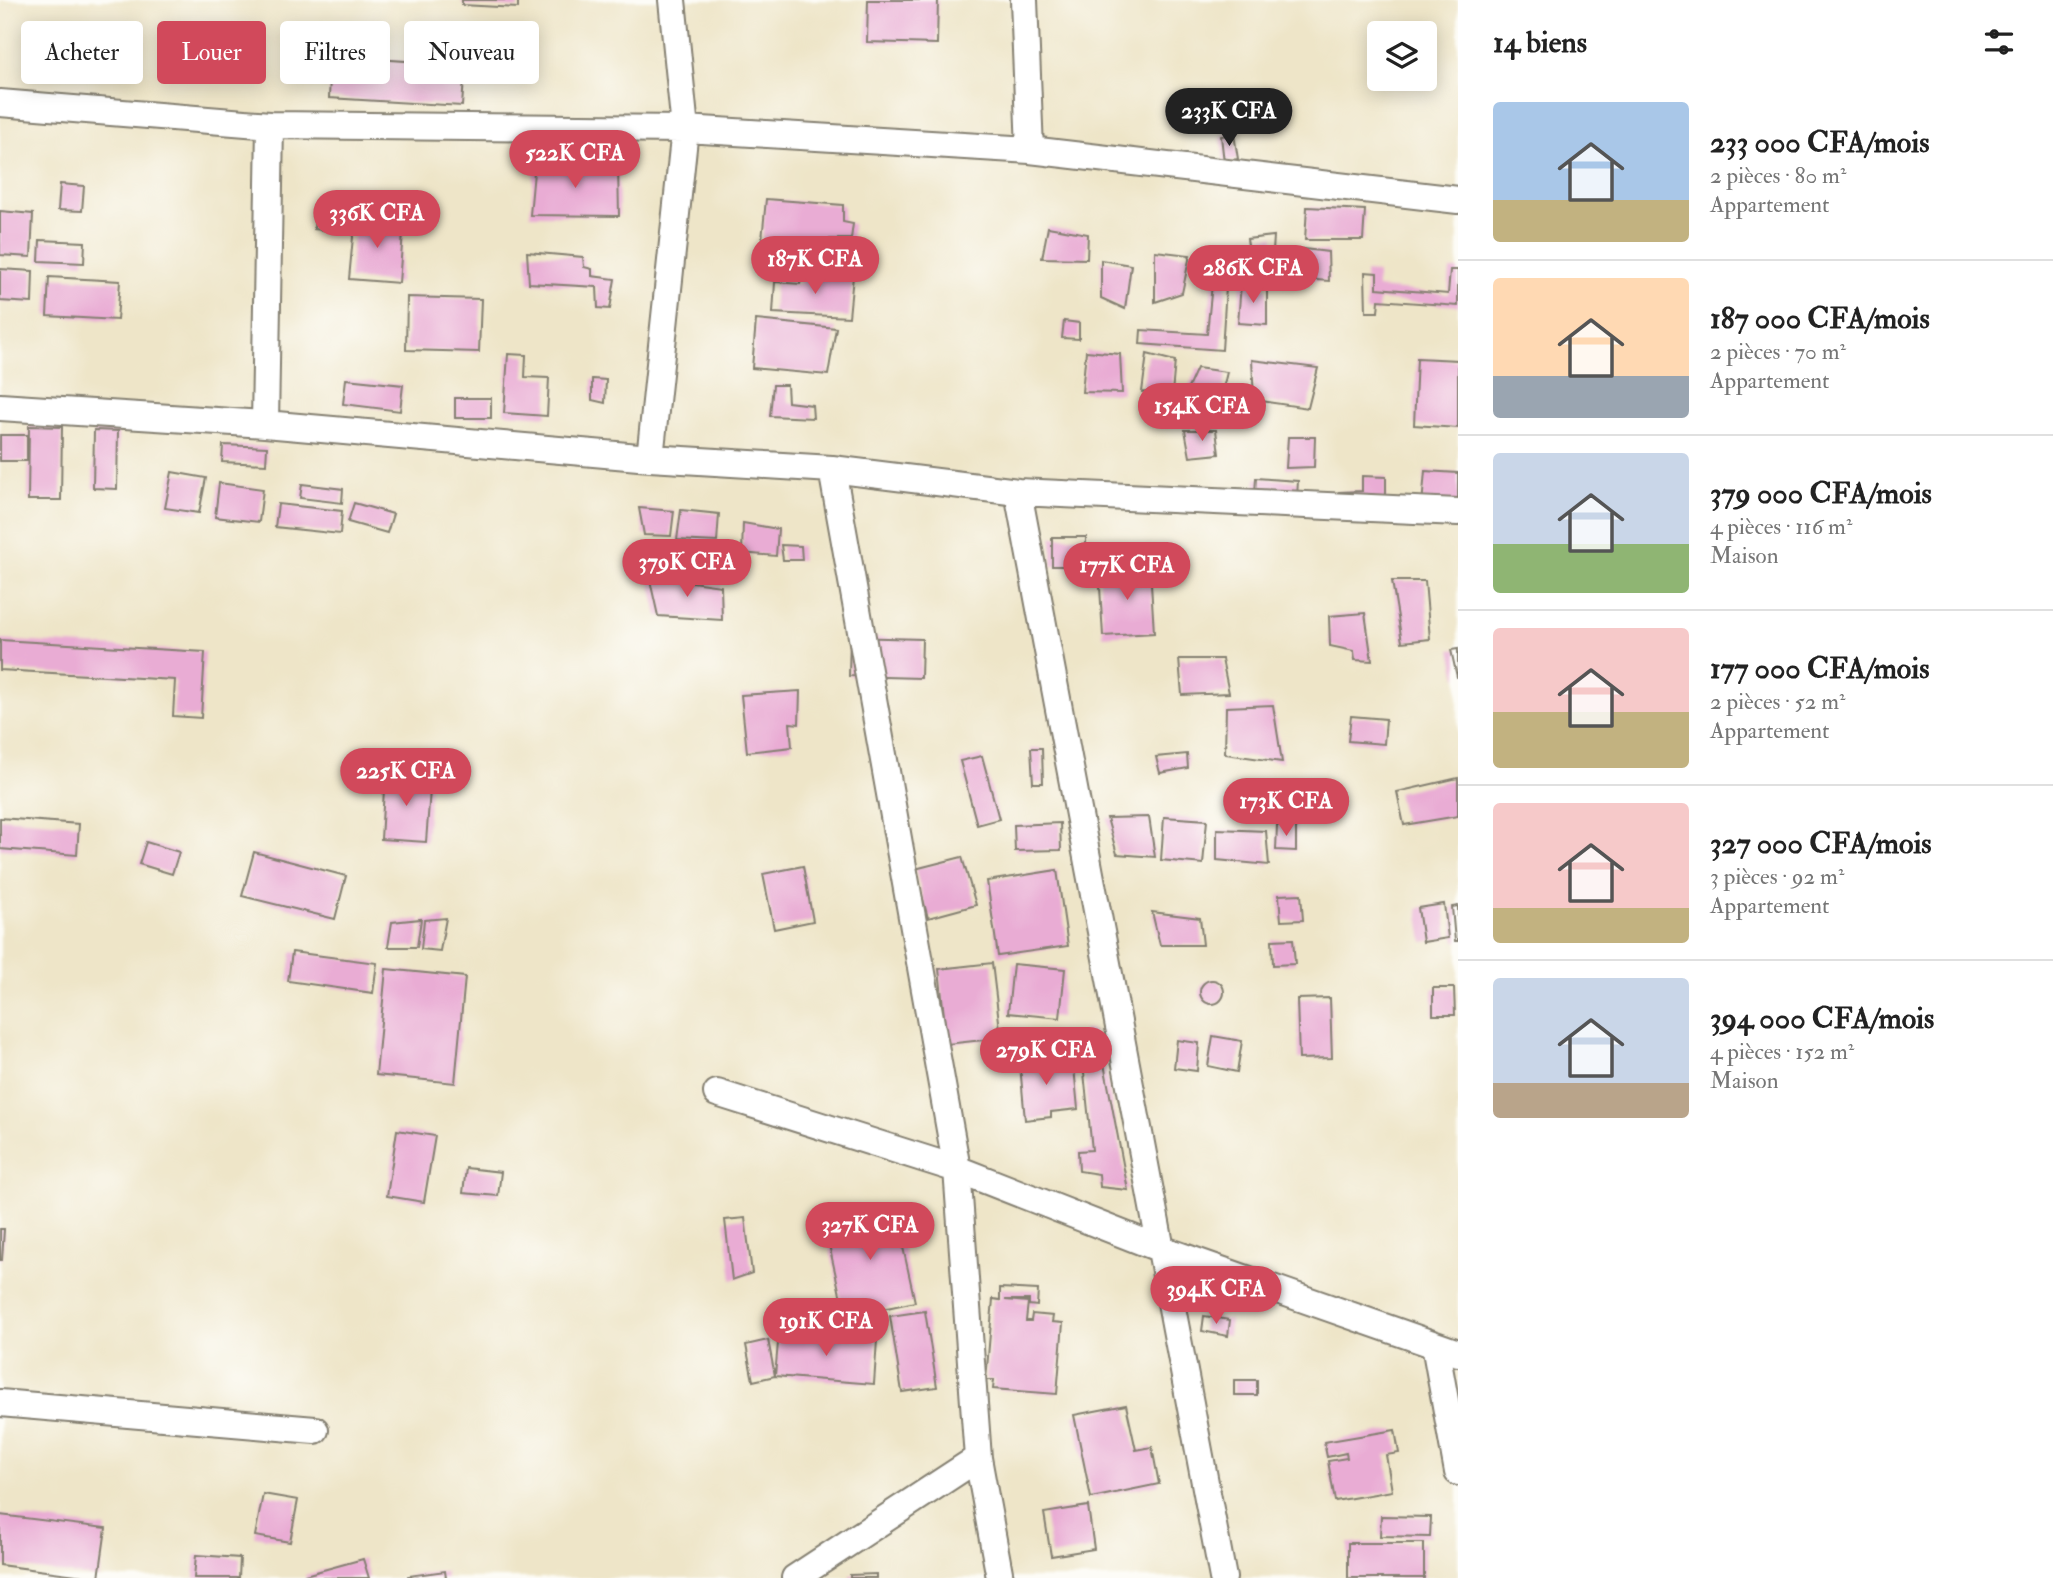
<!DOCTYPE html>
<html lang="fr">
<meta charset="utf-8">
<style>
body{margin:0;font-family:"IM FELL Double Pica",serif;background:#f6f6f6;color:#222;height:100vh;display:flex;flex-direction:column;font-size:26px;white-space:nowrap}
*{box-sizing:border-box;margin:0}
p{font-size:23px;color:#767676}
.icon{flex:none;width:38px;height:38px;fill:none;stroke:currentColor;stroke-width:2;stroke-linecap:round;stroke-linejoin:round}
.map{position:relative;flex:1;overflow:hidden}
.drawer{display:flex;flex-direction:column;background:#fff;width:595px}
.drawer>*{flex:none}
.top-card{position:absolute;left:21px;top:21px;width:665px;height:63px;display:flex;gap:14px}
.buttons{position:absolute;left:1367px;top:21px;display:grid;gap:14px}
.buttons a{display:grid;place-items:center;width:70px;height:70px;border-radius:7px;background:#fff;box-shadow:0 4px 18px #0003;font-size:35px}
.price{position:absolute;translate:-50% -60px;padding:0 16px;border-radius:24px;background:#d1495b;color:#fff;font-size:23px;line-height:46px;filter:drop-shadow(0 2px 4px #0008)}
.price::after{content:'';position:absolute;left:50%;top:42px;width:21px;height:16px;margin-left:-10px;background:inherit;clip-path:polygon(0 0,100% 0,50% 100%)}
.price.on{background:#222;color:#fff}
ul{padding:0;list-style:none}
li{display:flex;align-items:center;gap:21px;height:175px;padding:0 35px}
li+li{border-top:2px solid #e0e0e0}
li span{display:grid;place-items:center;flex:none;width:196px;height:140px;border-radius:7px;color:#555}
li>.icon{margin-inline-start:auto}
span .icon{width:84px;height:84px;fill:#fffc;stroke-width:1}
li b{font-size:30px}
h2{display:flex;justify-content:space-between;align-items:center;height:84px;padding:0 35px;font-size:30px}
.tag{padding:0 24px;border-radius:7px;background:#fff;box-shadow:0 4px 18px #0003;font-size:24px;line-height:63px}
.tag.on{background:#d1495b;color:#fff}
main{display:flex;flex:1;min-height:0}
.map>svg:first-child{display:block}
.building{fill:#e9acd4}
.lines{fill:none;stroke-linecap:round;stroke-linejoin:round}
.minor-casing{stroke:#858072;stroke-width:30}
.minor{stroke:#fff;stroke-width:26}
</style>
<main>
<div class="map">
<svg width="1458" height="1578" viewBox="0 0 1458 1578">
<rect width="100%" height="100%" fill="#fdfcf7"/>
<filter id="ink" filterUnits="userSpaceOnUse"><feTurbulence type="fractalNoise" baseFrequency=".0143" numOctaves="2"/><feDisplacementMap in="SourceGraphic" scale="14" xChannelSelector="R" yChannelSelector="G"/><feConvolveMatrix kernelMatrix="1 2 1 2 8 2 1 2 1" color-interpolation-filters="sRGB"/></filter>
<filter id="wash" filterUnits="userSpaceOnUse"><feTurbulence type="fractalNoise" baseFrequency=".00686" numOctaves="4" result="noise"/><feDisplacementMap in="SourceGraphic" scale="28" xChannelSelector="R" yChannelSelector="G"/><feGaussianBlur stdDeviation="1.57" result="paint"/><feColorMatrix in="noise" values="0 0 0 0 0 0 0 0 0 0 0 0 0 0 0 0 0 1.4 0 .05"/><feComposite in="paint" operator="in"/></filter>
<g filter="url(#wash)">
<rect width="100%" height="100%" fill="#eee5c8"/>
<g id="blocks">
<path class="building" d="M462,0H518V8L462,5Z
M868,0H938L937,44L867,42Z
M331,56L465,65L462,106L329,98Z
M1234,134L1238,159L1224,162L1221,136Z
M535,161L618,166L619,216L530,215Z
M60,184L84,186L82,211L58,210Z
M766,199L843,205V222L853,224L851,239H830L831,255L761,250Z
M316,202L335,204L333,231L314,229Z
M1307,207L1365,210L1363,240H1305Z
M0,211L33,214L31,257L0,255Z
M355,216L404,220L399,283L349,279Z
M1048,227L1088,234L1087,259L1042,258Z
M1274,236L1272,268L1251,265L1247,239Z
M40,240L85,242L84,263L39,261Z
M1304,249L1328,252L1329,281L1303,279Z
M1155,251L1190,255L1182,293L1155,302Z
M527,252L583,257L584,267L592,269V276L615,279L610,309L598,308L597,287L529,283Z
M1215,254L1228,256L1222,350L1140,344L1141,330L1207,334Z
M1101,260L1131,265L1125,309L1101,298Z
M0,269L33,271L32,303L0,301Z
M1450,270H1458V306L1379,300L1378,312H1366L1365,272L1377,273V288L1448,294Z
M803,274L853,276L849,317L773,313L775,282L800,284Z
M49,277L120,281L117,320L47,316Z
M1241,283L1267,287V325L1238,323Z
M407,297L481,299L479,352L406,350Z
M756,320L836,328L828,375L752,368Z
M1064,321L1079,323V339L1062,338Z
M1086,351L1120,354L1122,393L1082,392Z
M508,354L526,355L525,377L549,378L547,416L504,413Z
M1147,354L1175,361L1172,393L1142,392Z
M1417,358L1458,360V428L1414,425Z
M1252,360L1318,368L1308,408L1254,400Z
M1197,368L1227,372L1222,393L1188,388Z
M346,379L403,385L400,411L343,404Z
M592,379L606,380L605,403L592,400Z
M773,385H787L788,402L812,405L813,418L770,416Z
M455,398H491V418H455Z
M29,426L62,427L61,500H28Z
M94,430L118,431L117,489L93,488Z
M1185,430H1216L1219,454L1190,457Z
M0,435H27V461H0Z
M1288,437H1315L1314,467L1286,468Z
M223,445L267,447L266,464L222,462Z
M1425,471L1458,473V504L1422,505Z
M172,472L206,478L199,513L165,508Z
M1362,476L1386,477V500L1338,497L1339,492L1362,491Z
M1256,478L1298,481L1297,497L1255,493Z
M219,483L263,489L259,522L215,517Z
M302,484L343,489L342,503L300,498Z
M354,503L393,514L387,533L348,522Z
M278,504L342,511L340,534L275,527Z
M639,508L674,511L671,536L644,535Z
M681,510L719,514L717,542L677,540Z
M743,523L778,529L776,556L742,553Z
M1052,537H1086V566H1052Z
M781,545L801,546L802,560H783Z
M1150,567L1154,633L1103,636L1099,571Z
M649,576L721,586L722,620L658,616Z
M1392,581H1425L1430,639L1402,642Z
M1365,613L1372,661L1355,660L1354,651L1330,646L1329,616Z
M850,637L922,639L921,678L849,676Z
M0,640L205,652L201,718L173,716L175,680L0,670Z
M1458,649V677H1457L1451,650Z
M1179,659H1222L1229,693L1182,695Z
M800,691L799,724L790,723L792,747L747,752L741,695Z
M1273,705L1282,762L1225,754L1226,707Z
M1351,716L1386,719L1384,744L1348,741Z
M1031,748H1042L1043,783H1033Z
M1187,754L1188,768L1160,773L1156,757Z
M982,756L999,819L977,825L960,761Z
M385,773L431,777L426,842L381,839Z
M1458,778V816L1404,825L1397,792Z
M1149,817L1155,857L1117,854L1107,818Z
M1164,817L1207,820L1203,864L1161,860Z
M0,818L79,824L77,855L0,849Z
M1060,823L1061,850L1015,851L1014,825Z
M1277,825L1296,826V851L1276,850Z
M1217,829L1266,831L1269,865L1217,860Z
M146,842L179,852L172,874L139,864Z
M254,852L346,876L335,919L242,896Z
M962,857L976,905L928,918L915,869Z
M803,866L813,921L774,929L763,874Z
M1057,870L1068,946L998,956L987,881Z
M1301,894L1303,920L1281,921L1279,895Z
M1444,904L1448,938L1423,942L1418,908Z
M1458,906V941H1455L1452,907Z
M1152,912L1200,918L1203,945H1160Z
M446,918L440,951L421,949L424,920Z
M421,919L417,947H388L392,922Z
M1293,939L1295,964L1273,965L1272,940Z
M292,952L377,963L373,993L288,981Z
M992,963L1001,1038L947,1044L939,969Z
M1013,964L1065,969L1060,1018L1008,1013Z
M386,969L465,977L455,1083L376,1075Z
M1200 992a12 12 0 1 1 24 0a12 12 0 1 1-24 0Z
M1433,988H1454L1455,1015H1433Z
M1330,998L1332,1058L1299,1059L1297,999Z
M1083,1030L1093,1031V1039H1083Z
M1213,1036L1242,1041L1237,1072L1208,1066Z
M1177,1040L1199,1043L1197,1071L1174,1068Z
M1054,1046L1072,1047V1060H1054Z
M1047,1051L1049,1070L1074,1067L1078,1109L1051,1112V1117L1025,1120L1019,1054Z
M1082,1053H1102L1128,1190L1100,1187L1099,1174L1079,1171L1078,1151L1092,1150Z
M397,1130L435,1136L424,1202L387,1196Z
M466,1168L501,1172L498,1196L463,1193Z
M894,1206L915,1302L845,1317L824,1222Z
M745,1218L752,1273L732,1280L725,1220Z
M0,1229H4L2,1260H0Z
M1000,1288L1038,1290L1037,1306L1029,1305V1300H1005L1028,1302L1026,1321H1031L1032,1314L1053,1316L1052,1322L1063,1323L1057,1394L993,1389L994,1380H986L993,1299L1000,1300Z
M925,1311L937,1387L902,1392L890,1316Z
M1204,1316L1230,1320L1228,1336L1202,1331Z
M779,1332L877,1340L874,1384L775,1376Z
M768,1340L775,1376L753,1381L746,1345Z
M1234,1380H1257V1395H1234Z
M1126,1405L1136,1450L1152,1447L1159,1484L1091,1498L1074,1415Z
M1395,1430L1399,1453L1386,1455L1392,1491L1335,1501L1328,1461L1347,1458L1346,1453L1327,1457L1324,1442Z
M263,1494L298,1500L290,1542L255,1536Z
M1088,1506L1094,1549L1051,1556L1044,1513Z
M0,1515L106,1528L99,1578L0,1565Z
M1381,1516L1431,1517L1430,1537L1380,1536Z
M1348,1543H1424V1578H1348Z
M196,1555L240,1558L239,1578H194Z
M363,1559L369,1578H306L305,1575Z
M445,1571L446,1578H408V1576Z
M876,1574V1578H850V1575Z"/>
</g>
</g>
<g filter="url(#ink)">
<use href="#blocks" fill-opacity="0" stroke="#858072" stroke-width="2"/>
<g class="lines">
<g class="minor-casing">
<path id="minor" d="M1024,0L1030,150
M0,103L270,125L685,129L1030,150L1458,200
M0,407L265,424L650,458L832,469L1018,492L1458,512
M265,424L270,125
M650,458L685,129L672,0
M832,469L957,1169L978,1458L1000,1578
M1018,492L1223,1578
M717,1093L957,1169L1161,1249L1458,1353
M1435,1345L1458,1472
M0,1403L315,1430
M795,1578L978,1458"/>
</g>
<use href="#minor" class="minor"/>
</g>
</g>
</svg>
<div class="buttons">
<a><svg class="icon" aria-label="layers" viewBox="0 0 24 24"><path d="M12 4l9 5-9 5-9-5zM3 14l9 5 9-5"/></svg></a>
</div>
<b class="price on" style="left:1229px;top:148px">233K CFA</b>
<b class="price" style="left:575px;top:190px">522K CFA</b>
<b class="price" style="left:377px;top:250px">336K CFA</b>
<b class="price" style="left:815px;top:296px">187K CFA</b>
<b class="price" style="left:1253px;top:305px">286K CFA</b>
<b class="price" style="left:1202px;top:443px">154K CFA</b>
<b class="price" style="left:687px;top:599px">379K CFA</b>
<b class="price" style="left:1127px;top:602px">177K CFA</b>
<b class="price" style="left:406px;top:808px">225K CFA</b>
<b class="price" style="left:1286px;top:838px">173K CFA</b>
<b class="price" style="left:1046px;top:1087px">279K CFA</b>
<b class="price" style="left:870px;top:1262px">327K CFA</b>
<b class="price" style="left:1216px;top:1326px">394K CFA</b>
<b class="price" style="left:826px;top:1358px">191K CFA</b>
<div class="top-card">
<a class="tag">Acheter</a>
<a class="tag on">Louer</a>
<a class="tag">Filtres</a>
<a class="tag">Nouveau</a>
</div>
</div>
<section class="drawer">
<h2>14 biens<svg class="icon" aria-label="filters" viewBox="0 0 24 24"><path d="M4 7h16M4 17h16"/><circle cx="9" cy="7" r="2"/><circle cx="15" cy="17" r="2"/></svg></h2>
<ul>
<li><span style="background:linear-gradient(#a9c7e8 70%,#c2b280 0)"><svg class="icon" aria-label="home" viewBox="0 0 24 24"><path d="M3 11l9-7 9 7M6 9v11h12V9"/></svg></span><div><b>233 000 CFA/mois</b><p>2 pièces · 80 m²</p><p>Appartement</p></div></li>
<li><span style="background:linear-gradient(#ffd9b3 70%,#9aa5b1 0)"><svg class="icon" aria-label="home" viewBox="0 0 24 24"><path d="M3 11l9-7 9 7M6 9v11h12V9"/></svg></span><div><b>187 000 CFA/mois</b><p>2 pièces · 70 m²</p><p>Appartement</p></div></li>
<li><span style="background:linear-gradient(#c9d6e8 65%,#8fb573 0)"><svg class="icon" aria-label="home" viewBox="0 0 24 24"><path d="M3 11l9-7 9 7M6 9v11h12V9"/></svg></span><div><b>379 000 CFA/mois</b><p>4 pièces · 116 m²</p><p>Maison</p></div></li>
<li><span style="background:linear-gradient(#f6c9c9 60%,#c2b280 0)"><svg class="icon" aria-label="home" viewBox="0 0 24 24"><path d="M3 11l9-7 9 7M6 9v11h12V9"/></svg></span><div><b>177 000 CFA/mois</b><p>2 pièces · 52 m²</p><p>Appartement</p></div></li>
<li><span style="background:linear-gradient(#f6c9c9 75%,#c2b280 0)"><svg class="icon" aria-label="home" viewBox="0 0 24 24"><path d="M3 11l9-7 9 7M6 9v11h12V9"/></svg></span><div><b>327 000 CFA/mois</b><p>3 pièces · 92 m²</p><p>Appartement</p></div></li>
<li><span style="background:linear-gradient(#c9d6e8 75%,#b9a48a 0)"><svg class="icon" aria-label="home" viewBox="0 0 24 24"><path d="M3 11l9-7 9 7M6 9v11h12V9"/></svg></span><div><b>394 000 CFA/mois</b><p>4 pièces · 152 m²</p><p>Maison</p></div></li>
</ul>
</section>
</main>
